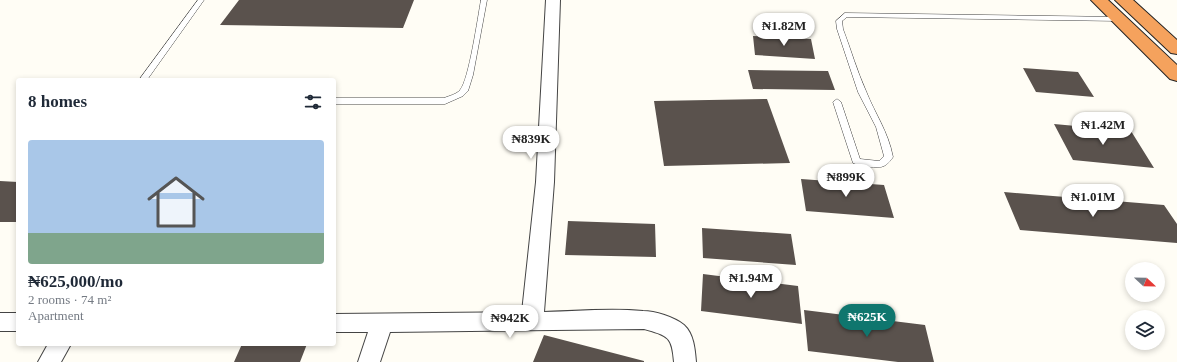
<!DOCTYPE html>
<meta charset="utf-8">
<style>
body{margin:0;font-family:Georgia,serif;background:#f2f2f3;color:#1f2937;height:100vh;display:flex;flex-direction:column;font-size:15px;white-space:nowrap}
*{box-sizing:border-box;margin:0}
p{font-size:13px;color:#747a83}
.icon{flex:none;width:22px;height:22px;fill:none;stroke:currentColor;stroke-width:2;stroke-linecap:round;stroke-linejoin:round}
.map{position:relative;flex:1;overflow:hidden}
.panel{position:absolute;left:16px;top:78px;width:320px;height:268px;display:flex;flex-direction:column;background:#fff;border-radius:4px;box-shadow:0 2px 6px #0003}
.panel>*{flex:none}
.needle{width:26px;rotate:112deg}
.tools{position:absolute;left:1125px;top:262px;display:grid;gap:8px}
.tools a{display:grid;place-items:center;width:40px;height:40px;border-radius:50%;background:#fff;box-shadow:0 2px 6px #0003;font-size:20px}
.price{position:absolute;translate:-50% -34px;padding:0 9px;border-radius:14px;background:#fff;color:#222;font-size:13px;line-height:26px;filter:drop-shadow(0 1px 2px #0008)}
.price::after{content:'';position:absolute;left:50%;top:24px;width:12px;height:9px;margin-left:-6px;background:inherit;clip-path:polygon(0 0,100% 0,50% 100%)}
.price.active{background:#0f766e;color:#fff}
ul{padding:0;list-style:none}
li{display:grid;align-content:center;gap:8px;height:212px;padding:0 12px}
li+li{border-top:1px solid #e0e1e3}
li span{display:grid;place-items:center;height:124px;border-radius:4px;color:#555}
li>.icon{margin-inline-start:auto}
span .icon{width:72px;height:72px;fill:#fffc;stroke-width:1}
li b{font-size:17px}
h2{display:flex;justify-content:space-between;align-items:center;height:48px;padding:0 12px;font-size:17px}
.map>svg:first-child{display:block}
.building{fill:#5a524d}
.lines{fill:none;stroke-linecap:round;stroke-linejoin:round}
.lane-casing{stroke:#444;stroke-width:1}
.street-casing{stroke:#444;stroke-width:2}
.highway-casing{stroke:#222;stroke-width:2}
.lane{fill:#fff;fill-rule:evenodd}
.street{fill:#fff;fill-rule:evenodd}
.highway{fill:#f5a25d;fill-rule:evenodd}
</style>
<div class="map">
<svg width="1177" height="362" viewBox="0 0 1177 362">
<rect width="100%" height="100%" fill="#fffdf5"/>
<path class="building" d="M239,0H414L403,28L220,25Z
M753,36L811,39L815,59L755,55Z
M1023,68L1078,72L1094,97L1036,92Z
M748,70L828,71L835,90L753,89Z
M767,99L790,163L664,166L654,101Z
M1054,124L1131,131L1154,168L1073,160Z
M801,179L884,185L894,218L806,211Z
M0,181L18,182V222H0Z
M1004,192L1164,205L1177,224V243L1020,230Z
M568,221L655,224L656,257L565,255Z
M702,228L791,234L796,265L703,258Z
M703,274L798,286L802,324L701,311Z
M804,310L925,325L934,362H898L808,351Z
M544,335L644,361V362H533Z
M242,344H307L300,362H234Z"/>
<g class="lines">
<g class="lane-casing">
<path id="lane" d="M198,0H204L147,80H139Z
M481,0H487L473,75L468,91L463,96L445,104H334V98H444C449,96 457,94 460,90C469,80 478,16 481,0Z
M845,13L1120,17L1123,19L1120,21L847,17L842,21L843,29C851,50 857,71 866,91C875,114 888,131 893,157C891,160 888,164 884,166C879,169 859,166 853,163L833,102L837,99L841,102L860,159L879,161L884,156L876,127L858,92L837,29L836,21Z"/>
</g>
<g class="street-casing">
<path id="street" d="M546,0H560L554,182L544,312C576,311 611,308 643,311C655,311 674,317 684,325C694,334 695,350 696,362H674C672,336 668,336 644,329L390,332L380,362H358L368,332H334V314L522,312L536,182Z
M0,313H18V331H0Z
M48,344H71L61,362H38Z"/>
</g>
<g class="highway-casing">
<path id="highway" d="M1091,0H1108L1177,65V81L1170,79Z
M1115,0H1133L1177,40V54L1171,53Z"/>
</g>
<use href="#lane" class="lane"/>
<use href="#street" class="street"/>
<use href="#highway" class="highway"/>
</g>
</svg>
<div class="tools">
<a><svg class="needle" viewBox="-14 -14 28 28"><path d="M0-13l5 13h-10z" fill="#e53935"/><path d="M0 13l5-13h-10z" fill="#747a83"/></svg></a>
<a><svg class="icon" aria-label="layers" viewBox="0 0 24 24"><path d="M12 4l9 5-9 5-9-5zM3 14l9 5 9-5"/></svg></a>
</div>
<b class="price" style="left:784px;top:47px">₦1.82M</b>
<b class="price" style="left:1103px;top:146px">₦1.42M</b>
<b class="price" style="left:531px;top:160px">₦839K</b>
<b class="price" style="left:846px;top:198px">₦899K</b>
<b class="price" style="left:1093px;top:218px">₦1.01M</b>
<b class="price" style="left:751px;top:299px">₦1.94M</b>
<b class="price active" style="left:867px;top:338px">₦625K</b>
<b class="price" style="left:510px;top:339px">₦942K</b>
<section class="panel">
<h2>8 homes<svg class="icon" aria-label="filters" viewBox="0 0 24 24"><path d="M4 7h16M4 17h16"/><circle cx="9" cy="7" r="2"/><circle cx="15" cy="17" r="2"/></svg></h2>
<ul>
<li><span style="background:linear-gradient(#a9c7e8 75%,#7fa58c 0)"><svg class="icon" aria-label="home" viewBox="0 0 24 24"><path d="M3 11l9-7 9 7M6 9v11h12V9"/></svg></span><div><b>₦625,000/mo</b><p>2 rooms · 74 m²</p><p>Apartment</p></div></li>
</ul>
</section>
</div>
